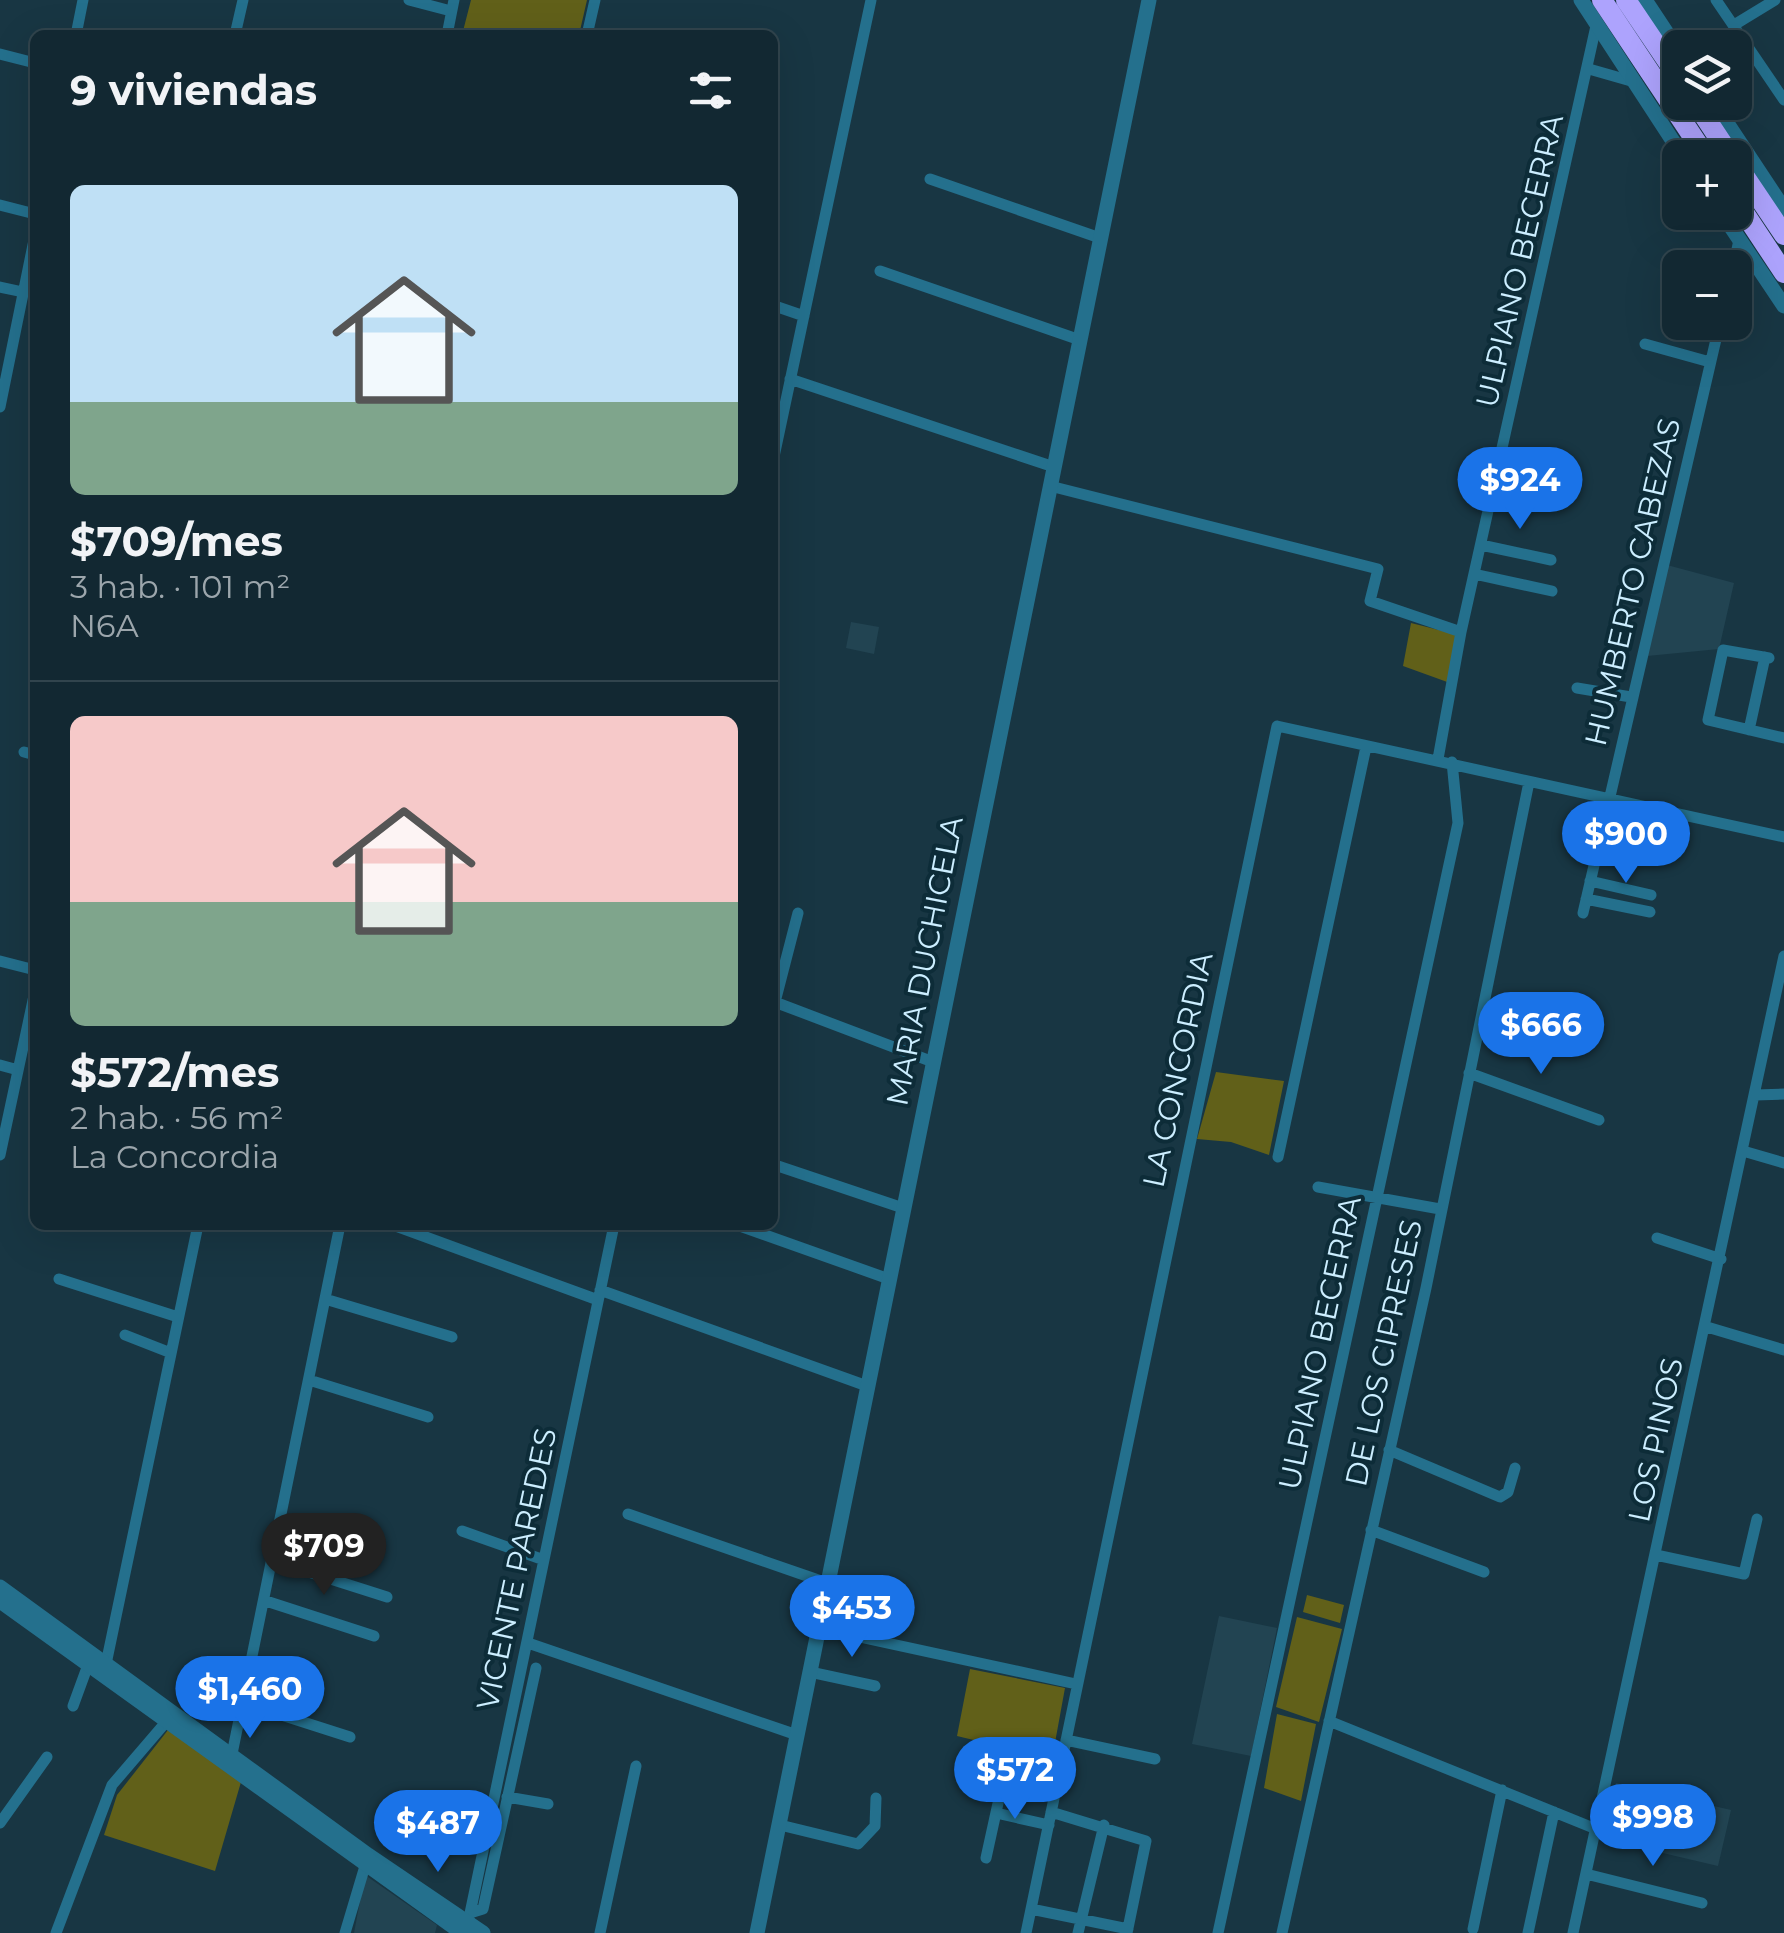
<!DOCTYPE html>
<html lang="es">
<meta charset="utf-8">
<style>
body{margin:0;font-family:Montserrat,sans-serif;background:#1b303a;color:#f1f3f6;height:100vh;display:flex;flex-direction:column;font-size:38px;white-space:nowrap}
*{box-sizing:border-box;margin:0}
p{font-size:32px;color:#9ca6ac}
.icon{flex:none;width:55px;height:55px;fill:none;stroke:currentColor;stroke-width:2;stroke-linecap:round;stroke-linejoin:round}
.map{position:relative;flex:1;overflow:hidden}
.panel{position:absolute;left:30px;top:30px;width:748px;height:1200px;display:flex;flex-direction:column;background:#122832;border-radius:15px;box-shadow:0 10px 40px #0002,0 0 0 2px #31444d}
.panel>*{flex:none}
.tools{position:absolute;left:1662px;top:30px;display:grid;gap:20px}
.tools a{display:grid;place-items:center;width:90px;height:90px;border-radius:15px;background:#122832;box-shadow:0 10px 40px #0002,0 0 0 2px #31444d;font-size:50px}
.price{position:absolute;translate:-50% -85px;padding:0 22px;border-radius:35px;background:#1a73e8;color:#fff;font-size:32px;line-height:65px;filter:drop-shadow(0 2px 5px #0008)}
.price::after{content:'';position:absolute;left:50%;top:60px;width:30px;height:22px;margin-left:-15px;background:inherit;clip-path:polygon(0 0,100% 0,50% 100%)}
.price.active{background:#222;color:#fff}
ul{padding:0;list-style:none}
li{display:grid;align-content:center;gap:20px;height:530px;padding:0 40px}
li+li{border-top:2px solid #31444d}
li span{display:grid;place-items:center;height:310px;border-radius:15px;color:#555}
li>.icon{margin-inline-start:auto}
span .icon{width:180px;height:180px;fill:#fffc;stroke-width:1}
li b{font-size:42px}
h2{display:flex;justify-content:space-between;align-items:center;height:120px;padding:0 40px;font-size:42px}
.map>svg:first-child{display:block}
.built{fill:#224452}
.green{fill:#616019}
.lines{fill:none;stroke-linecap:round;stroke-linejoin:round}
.street{stroke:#24708d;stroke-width:11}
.secondary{stroke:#24708d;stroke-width:15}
.highway{stroke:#ada3fd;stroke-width:20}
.labels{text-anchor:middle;stroke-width:8;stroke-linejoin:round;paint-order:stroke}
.street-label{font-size:30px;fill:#cef;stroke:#0d2c38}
</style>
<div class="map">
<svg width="1784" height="1933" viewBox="0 0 1784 1933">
<rect width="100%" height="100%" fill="#183643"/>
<path class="built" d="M1667,565L1734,583L1719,649L1647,656Z
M851,622L879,627L874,654L846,648Z
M1219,1616L1277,1628L1251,1756L1192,1744Z
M1616,1783L1731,1810L1718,1866L1603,1839Z
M365,1875L437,1925L435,1933H354Z"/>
<path class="green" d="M471,0H587L579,35H462Z
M1411,623L1459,635L1450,683L1403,666Z
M1216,1072L1284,1081L1269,1155L1231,1142L1197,1139Z
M1307,1595L1344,1605L1340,1623L1303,1612Z
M1297,1617L1342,1629L1319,1722L1276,1707Z
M970,1669L1065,1688L1052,1759L957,1736Z
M1277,1714L1316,1724L1301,1801L1264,1788Z
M168,1730L241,1782L215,1871L104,1835L117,1795Z"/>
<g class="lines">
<path class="street" d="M409,0L451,11
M1716,0L1784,100
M1734,25L1775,0
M76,35L83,0
M235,35L243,0
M447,35L454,0
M587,35L595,0
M0,54L35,63
M1589,69L1631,81
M930,179L1100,238
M0,205L35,214
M1733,268L1739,240
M880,271L1080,340
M0,287L23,292
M772,305L804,316
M1645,344L1710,362
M790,379L1054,467
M0,407L35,235
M772,466L871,0
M1050,486L1378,569L1370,601L1461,632
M1481,545L1551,560
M1474,574L1552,591
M1769,658L1723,650L1708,720L1784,738
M1577,688L1631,697
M1749,730L1765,657
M24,752L35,755
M1438,759L1461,632L1596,26
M1590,881L1651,895
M1586,899L1650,912
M1583,913L1720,322
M0,961L35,970
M772,1001L933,1062
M775,1002L798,913
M0,1065L18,1070
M1469,1073L1599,1120
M1755,1095L1784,1094
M1743,1151L1784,1163
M0,1155L35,991
M1278,1157L1366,747
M772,1164L903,1208
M1318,1187L1440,1209
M393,1225L598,1300
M737,1225L889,1279
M1657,1238L1721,1259
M59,1279L178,1317
M600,1290L867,1386
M325,1299L452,1337
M1707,1327L1784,1350
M125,1335L171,1353
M309,1380L428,1417
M1389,1450L1500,1497L1508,1492L1515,1468
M628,1514L827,1583
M1371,1530L1484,1572
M462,1531L544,1560
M1656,1555L1744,1574L1757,1519
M274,1561L387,1597
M266,1601L374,1636
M818,1628L1076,1684
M528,1643L797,1735
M106,1664L198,1225
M810,1672L875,1686
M244,1703L350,1737
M73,1706L88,1665
M1329,1721L1596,1829
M1066,1740L1155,1759
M231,1759L340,1225
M507,1797L548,1804
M1051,1812L1146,1841L1127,1933
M996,1813L1049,1825
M0,1823L47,1757
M780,1825L858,1844L875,1826L876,1798
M986,1858L1004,1776
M1586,1874L1702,1903
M1031,1909L1128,1929
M470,1913L483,1909L536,1668
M468,1923L614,1225
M1473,1929L1502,1790
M56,1933L112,1785L166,1722
M345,1933L368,1856
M600,1933L636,1766
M1026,1933L1277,726L1784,837
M1078,1933L1104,1825
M1218,1933L1458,823L1452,762
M1282,1933L1426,1288L1529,782
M1528,1933L1554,1812
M1573,1933L1784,956"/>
<path class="secondary" d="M1581,0L1684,158
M1645,0L1680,53
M1713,102L1784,209
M1721,212L1784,306
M0,1587L368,1855L483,1933
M0,1601L462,1933
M757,1933L1149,0"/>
<path class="highway" d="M1602,0L1707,158
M1626,0L1680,80
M1695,102L1732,158
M1735,162L1784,235
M1735,199L1784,273"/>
</g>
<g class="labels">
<g class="street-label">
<text transform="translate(1520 261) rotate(-77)" y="10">ULPIANO BECERRA</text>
<text transform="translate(1633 582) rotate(-77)" y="10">HUMBERTO CABEZAS</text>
<text transform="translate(925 961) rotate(-79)" y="10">MARIA DUCHICELA</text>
<text transform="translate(1178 1070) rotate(-78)" y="10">LA CONCORDIA</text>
<text transform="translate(1320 1343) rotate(-78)" y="10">ULPIANO BECERRA</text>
<text transform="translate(1384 1353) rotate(-78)" y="10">DE LOS CIPRESES</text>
<text transform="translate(1656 1440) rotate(-78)" y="10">LOS PINOS</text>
<text transform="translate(517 1569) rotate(-78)" y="10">VICENTE PAREDES</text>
</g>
</g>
</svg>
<div class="tools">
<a><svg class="icon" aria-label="layers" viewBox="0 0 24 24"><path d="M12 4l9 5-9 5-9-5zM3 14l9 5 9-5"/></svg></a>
<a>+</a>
<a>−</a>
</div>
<b class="price" style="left:1520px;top:532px">$924</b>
<b class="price" style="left:1626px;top:886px">$900</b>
<b class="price" style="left:1541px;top:1077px">$666</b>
<b class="price active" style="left:324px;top:1598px">$709</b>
<b class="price" style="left:852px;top:1660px">$453</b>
<b class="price" style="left:250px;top:1741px">$1,460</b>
<b class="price" style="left:1015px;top:1822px">$572</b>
<b class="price" style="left:1653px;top:1869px">$998</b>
<b class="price" style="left:438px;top:1875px">$487</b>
<section class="panel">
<h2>9 viviendas<svg class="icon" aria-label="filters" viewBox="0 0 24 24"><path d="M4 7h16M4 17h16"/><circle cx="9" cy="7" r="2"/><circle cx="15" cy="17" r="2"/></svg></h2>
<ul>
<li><span style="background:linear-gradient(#bfe0f5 70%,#7fa58c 0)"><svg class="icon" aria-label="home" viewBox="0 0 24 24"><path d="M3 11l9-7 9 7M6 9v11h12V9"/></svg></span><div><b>$709/mes</b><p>3 hab. · 101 m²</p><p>N6A</p></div></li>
<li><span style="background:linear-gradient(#f6c9c9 60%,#7fa58c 0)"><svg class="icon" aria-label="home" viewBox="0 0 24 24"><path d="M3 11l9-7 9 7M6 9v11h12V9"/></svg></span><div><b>$572/mes</b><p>2 hab. · 56 m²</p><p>La Concordia</p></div></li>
</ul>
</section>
</div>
